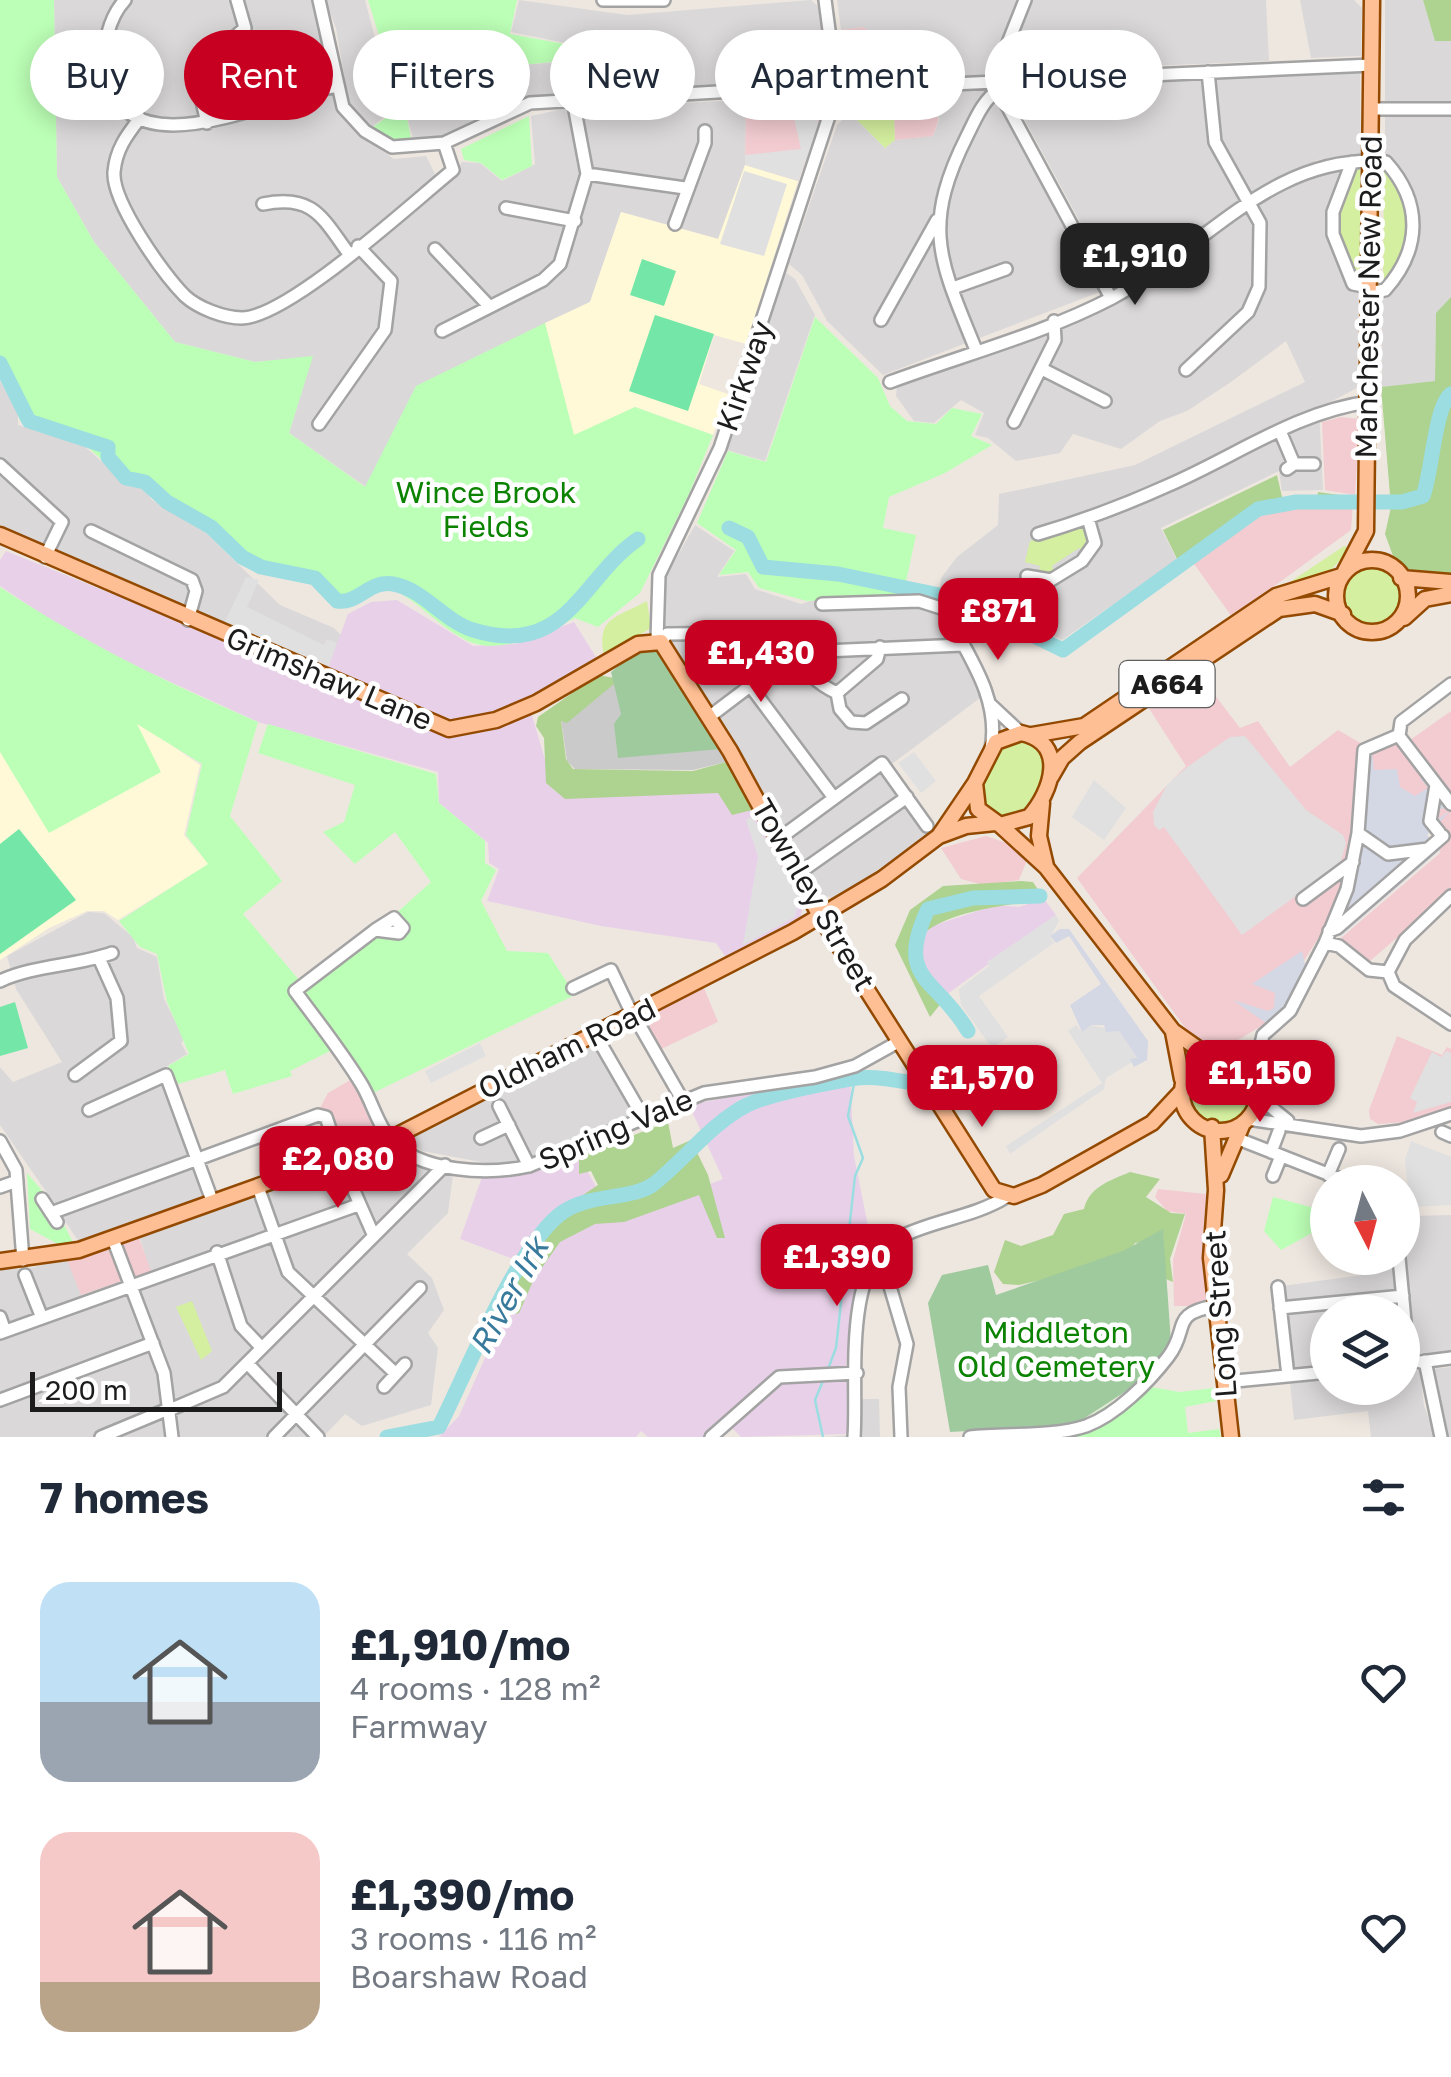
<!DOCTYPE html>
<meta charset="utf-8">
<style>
body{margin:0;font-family:"Golos Text",sans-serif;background:#f2f2f3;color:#1f2937;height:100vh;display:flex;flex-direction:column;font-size:38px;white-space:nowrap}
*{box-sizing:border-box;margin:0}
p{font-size:32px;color:#747a83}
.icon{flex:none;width:55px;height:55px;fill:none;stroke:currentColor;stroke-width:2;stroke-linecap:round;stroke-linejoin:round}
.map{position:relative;height:1437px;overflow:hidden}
.side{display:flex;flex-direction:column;background:#fff;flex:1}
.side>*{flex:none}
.top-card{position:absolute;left:30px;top:30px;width:1392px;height:90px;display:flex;gap:20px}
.needle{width:65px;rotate:174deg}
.controls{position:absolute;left:1310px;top:1165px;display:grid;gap:20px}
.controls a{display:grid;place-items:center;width:110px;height:110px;border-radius:50%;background:#fff;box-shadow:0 5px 25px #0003;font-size:50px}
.scale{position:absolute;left:30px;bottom:25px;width:252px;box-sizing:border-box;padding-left:10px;border:5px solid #1c1c1c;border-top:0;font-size:28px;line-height:35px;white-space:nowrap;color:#1c1c1c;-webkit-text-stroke:8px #fff;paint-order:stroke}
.price{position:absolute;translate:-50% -85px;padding:0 22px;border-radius:20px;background:#c70021;color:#fff;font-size:32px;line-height:65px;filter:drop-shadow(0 2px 5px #0008)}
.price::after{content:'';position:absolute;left:50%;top:60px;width:30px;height:22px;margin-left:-15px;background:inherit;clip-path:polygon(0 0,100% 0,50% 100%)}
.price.active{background:#222;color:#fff}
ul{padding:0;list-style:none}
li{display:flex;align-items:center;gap:30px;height:250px;padding:0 40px}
li span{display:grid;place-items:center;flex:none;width:280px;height:200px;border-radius:30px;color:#555}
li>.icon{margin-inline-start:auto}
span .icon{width:120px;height:120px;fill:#fffc;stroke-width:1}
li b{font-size:42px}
h2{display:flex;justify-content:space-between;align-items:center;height:120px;padding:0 40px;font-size:42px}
.tag{padding:0 35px;border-radius:45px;background:#fff;box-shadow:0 5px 25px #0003;font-size:35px;line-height:90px}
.tag.active{background:#c70021;color:#fff}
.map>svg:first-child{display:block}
.residential{fill:#dad8d9}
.commercial{fill:#f2ccd1}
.industrial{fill:#e8d1e8}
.education{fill:#fff9d8}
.religious{fill:#cacaca}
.grass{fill:#d4ef9f}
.forest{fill:#aed290}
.cemetery{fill:#9fca9e}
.park{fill:#bcffb6}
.pitch{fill:#74e7a8}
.parking{fill:#e0e0e0}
.plaza{fill:#d4d7e4}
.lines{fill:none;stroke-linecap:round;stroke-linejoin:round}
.stream{stroke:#9bdde1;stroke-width:2.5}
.river{stroke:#9bdde1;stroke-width:15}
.minor-casing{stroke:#a3a3a3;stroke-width:16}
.major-casing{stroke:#934a00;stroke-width:19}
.minor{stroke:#fff;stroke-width:11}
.major{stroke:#ffbf94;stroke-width:14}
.labels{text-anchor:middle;stroke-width:9;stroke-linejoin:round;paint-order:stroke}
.shield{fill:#fff;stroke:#606060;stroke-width:2.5}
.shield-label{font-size:28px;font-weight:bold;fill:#1c1c1c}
.street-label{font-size:30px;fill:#1c1c1c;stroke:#fff}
.park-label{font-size:30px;fill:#0b8300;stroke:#fff}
.water-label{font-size:32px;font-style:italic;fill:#387a9c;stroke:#fff}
</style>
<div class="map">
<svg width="1451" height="1437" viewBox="0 0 1451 1437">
<rect width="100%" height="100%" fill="#eee7e0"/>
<path class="residential" d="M54,0H311L338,103L359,135L394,159L426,156L442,188L462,162L480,163L502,181L535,164L531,116L567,108L746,100L745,165L719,239L621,212L590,302L417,386L366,487L289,433L312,357L255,362L175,342L94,242L57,177Z
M325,0H365L382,65L399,106L369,129L349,103L336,28Z
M519,0L627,15L811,0L820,8L826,63L812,82L526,100L443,139L414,142L406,113L512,66L604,58L605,51L511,32Z
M837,0H1020L991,76L887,78L899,52L863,27L841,30Z
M1028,0H1266L1269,61L1005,72Z
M1300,0H1354L1362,8L1361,56L1311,58Z
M1385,0H1423L1435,40L1451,41V297L1436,314L1435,381L1382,387V295L1406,272L1419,238L1416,204L1406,177L1385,155Z
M1360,72L1361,154L1317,160L1114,284L1010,93L1025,86Z
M985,85L1004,100L1105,290L883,375L827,321L802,275L789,264L837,125L850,113L885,148L895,140L933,136L939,120L936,92Z
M1322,170H1349L1330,213L1359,291L1357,388L1319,408L1323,490L1282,491L1279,471L1161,528L1177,560L1062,640L1027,623L969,611L963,598L940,590L941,578L957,557L998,525L999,494L1135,465L1305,382L1286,341L1231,382L1187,411L1160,421L1121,449L1073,434L1060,453L1016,461L988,438L975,435L984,413L961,400L934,423L914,421L896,396L897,386L1146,283L1295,179Z
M782,270L795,279L815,315L765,461L720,448Z
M0,381L18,412V425L82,444L129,486L143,487L152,500L201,528L280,605L334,628L341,635L324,676L8,533L0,525Z
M695,525L734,551L717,577L746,574L755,589L801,604L817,599H927L941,605L980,698L888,767L932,833L835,899L812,891L662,628L664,580Z
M88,912L104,913L133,937L137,948L157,957L164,999L184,1039L181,1043L187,1054L159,1071L189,1155L56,1206L0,1125V1067L13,1082L62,1062L16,989L7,956Z
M597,1042L639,1115L535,1155L497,1165L422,1151L412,1143L413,1134Z
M387,1149L453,1175L448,1213L407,1254L432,1278L444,1310L428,1333L438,1348L431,1405L362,1426L345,1414L323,1437H0V1269H26L67,1259L82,1295L150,1271L139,1235Z
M193,1162L206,1196L79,1242L59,1212Z
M1451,1215V1354L1403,1359L1402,1312H1328L1327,1368L1291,1372L1282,1286L1362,1275L1365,1258H1402L1403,1221L1409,1216Z
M1451,1367V1437H1448L1437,1417L1432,1369Z
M1420,1370L1424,1406L1436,1437H1371L1368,1411L1294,1420L1290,1383L1327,1380L1328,1388H1402L1403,1372Z
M860,1399H879L880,1437H826L860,1434Z"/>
<path class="commercial" d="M863,27L900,52L887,78L844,47L841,30Z
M936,92L938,121L933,136L895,140L893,94Z
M809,96L824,112L798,181L745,165L746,100Z
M1341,417L1360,419L1355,495L1325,490L1322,422Z
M1307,504H1353L1351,530L1232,617L1192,561L1251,517Z
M1198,673L1240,728L1258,721L1290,767L1338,730L1369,748L1410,740L1451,711V891L1370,961L1341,938L1440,853L1436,821L1398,788L1396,776L1351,809L1357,811L1338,907L1288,986L1275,1018L1221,1050L1196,1043L1077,878L1186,766L1148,707Z
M986,836L1018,847L1027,860L1019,880L983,885L961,879L941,848Z
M704,988L718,1022L659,1050L641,1019Z
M1397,1036L1442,1055L1447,1047L1451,1049V1106L1405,1122L1378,1124L1370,1119L1369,1110Z
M352,1079L386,1135L342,1150L331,1116L320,1108L328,1093Z
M310,1124L321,1155L291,1166L279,1134Z
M1158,1189L1206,1194L1202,1254L1208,1306H1174L1173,1260L1186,1214L1167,1211L1155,1197Z
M138,1235L151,1271L81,1295L67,1260Z"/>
<path class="industrial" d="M6,551L324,679L348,614L371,602L397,600L473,646L516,644L574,622L606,673L532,715L554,791L740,788L803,901L801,917L727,959L716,943L601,926L487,901L499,869L489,863L488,843L439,803L438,772L258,722L85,643L0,586V560Z
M1044,899L1056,915L946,995L919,959L917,941L926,928L996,905L1018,907Z
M850,1074L854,1156L873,1251L854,1291L846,1367L851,1434L741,1437L726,1422L708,1437H648L641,1431L636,1437H439L459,1416L527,1264L460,1239L482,1177L506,1176L579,1156L615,1221L723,1179L689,1105Z"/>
<path class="education" d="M745,165L798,181L746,344L714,335L699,384L728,394L713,435L635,407L574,436L545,323L590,302L621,212L718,239Z
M0,625L200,765L184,835L209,864L118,920L104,911H87L49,928L0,960Z"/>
<path class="religious" d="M632,655H668L726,762L693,770L575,769L567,761L561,720L618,680Z"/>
<path class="grass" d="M893,94L895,140L885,148L850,113L870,98Z
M1360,166L1362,280C1326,248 1336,203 1360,166Z
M1384,166C1417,204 1414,247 1383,284Z
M1082,528L1088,536L1083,551L1079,548L1052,566L1054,572H1039L1040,566L1025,562L1030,541Z
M1344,546L1351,549L1329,572L1284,586Z
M1343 596a29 29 0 1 1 58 0a29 29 0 1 1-58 0Z
M647,601L651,628L604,656C596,617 616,618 647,601Z
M1025,739C1070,766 1028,844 983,806C979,773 991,745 1025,739Z
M1189 1093a31 31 0 1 1 62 0a31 31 0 1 1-62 0Z
M192,1301L212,1351L201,1360L176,1307Z"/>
<path class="forest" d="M1423,0H1451V41H1435Z
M1451,297V576L1416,575L1396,564L1385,534L1391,507L1381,387L1435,381L1436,313Z
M1277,475L1283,501L1317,499L1318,492L1354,497L1353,503L1298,504L1246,518L1076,644L1055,652L1022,636L960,628L944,607L942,593L962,600L966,610C997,624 1029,627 1062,642L1178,561L1163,530Z
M598,675L620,679L567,723L561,721L566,759L573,769L693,771L726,762L752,810L732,815L718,793L565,799L546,783L544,738L536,726L538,717Z
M1021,881L1033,882L1044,899C1009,906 940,910 917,941L919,960L947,996L930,1017L895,945L910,910L943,886Z
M668,1122L673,1148L691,1140L708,1175L725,1238H717L699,1195L624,1222L595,1224L560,1242L534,1279L519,1313L500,1318L531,1241L553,1215L598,1185L591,1171L579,1174V1156Z
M1130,1172L1160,1179L1146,1197L1171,1213L1185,1214L1170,1259L1173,1282L1156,1275L1151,1241L1135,1243L1122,1261L1019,1285L1003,1284L994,1272L1005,1240L1021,1246L1053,1235L1064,1214L1084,1209C1089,1187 1109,1181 1130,1172Z"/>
<path class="cemetery" d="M658,649L721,749L618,758L614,724L621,714L611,672L632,655Z
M1163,1229L1171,1342L1140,1382L1074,1425L950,1432L928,1303L942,1275L988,1265L996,1295L1123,1251Z"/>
<path class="park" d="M0,0H54L57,177L94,242L175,342L255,362L313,356L289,433L365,487L416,386L545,323L574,435L635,407L713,435L689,494L640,593L598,627L575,618C543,633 498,658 464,639C436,624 416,599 387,586L348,607L331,603L320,585L297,577L269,575L247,564L143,483L124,480L81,441L19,420L21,412L0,372Z
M368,0H517L510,34L603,51L602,57L512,66L406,113L412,143L393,144L370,129L401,107Z
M826 88a15 15 0 1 1 30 0a15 15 0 1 1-30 0Z
M529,116L532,166L502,180L481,163L464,160L461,149Z
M815,317L878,378L890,406L907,421L936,424L952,408L982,414L971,436L992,445L945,473L889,497L883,528L916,535L903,596L807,601L759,588L748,572L719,575L736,550L697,523L728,451L766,462Z
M0,587C86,644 164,681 258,722L230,816L282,881L243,914L300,981L372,935L431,882L395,832L355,864L323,832L344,822L355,785L258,753L268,724L436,774L439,803L485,841V863L496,870L481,901L507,951L548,953L575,995L371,1094L332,1050L290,1071L292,1076L233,1094L225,1070L178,1084L168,1066L189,1054L167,1002L157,954L140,947L119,921L208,864L186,835L202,764L137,724L161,772L49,833L0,752Z
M27,1173L45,1194L38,1200L62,1221L73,1242L58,1244L30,1229Z
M1273,1197L1322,1210L1312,1233L1281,1250L1264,1231Z
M1139,1385L1180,1392L1214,1388L1216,1401L1185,1407L1188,1433L1219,1429L1221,1437H1065L1066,1431Z"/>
<path class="pitch" d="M642,259L676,271L664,306L630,295Z
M655,315L714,334L688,411L629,391Z
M19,829L76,900L0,954V844Z
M15,1002L28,1048L0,1056V1007Z"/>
<path class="parking" d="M768,99H802L813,104L819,125L798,181L745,165V155L801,149L792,110L771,112Z
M744,171L787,184L764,256L720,244Z
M246,577L259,580L247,607L324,645L327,639L337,643L328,666L224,624Z
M1245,736L1306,810L1343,835L1346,843L1340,864L1242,935L1164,827L1159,830L1154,825L1153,812L1167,785L1186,768L1230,737Z
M914,752L936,781L921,793L898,763Z
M1094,780L1126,808L1104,840L1072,817Z
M752,816L799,898L795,917L743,945L758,856L746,820Z
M1056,915L1059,921L1050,937L1054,943L979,996L1008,1037L992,1048L961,1005L959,989L989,966L987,962Z
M1076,1025L1082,1032L1090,1025L1119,1031L1137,1059L1106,1078L1104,1089L1010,1154L1006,1146L1102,1083L1068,1031Z
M480,1043L486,1056L431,1083L425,1071Z
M1447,1051L1451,1053V1102L1413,1113L1417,1102L1410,1098L1432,1052L1441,1057Z
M1411,1141L1451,1157V1205L1410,1207L1405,1160Z"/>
<path class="plaza" d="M1364,750L1372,751L1374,770L1397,769L1400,787L1415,796L1428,788L1420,778L1430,770L1449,806L1433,812L1435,821L1451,810L1427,835L1440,850L1341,936L1334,933L1347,889Z
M1060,929H1069L1148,1041L1147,1060L1134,1067L1130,1059L1137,1058L1119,1031L1106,1032L1104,1025H1091L1082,1032L1070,1005L1101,984L1069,936L1056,943L1050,936Z
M1302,951L1305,964L1278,1019L1266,1023L1233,1000L1268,1011L1274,1008L1275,993L1252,984Z"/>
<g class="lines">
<path class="stream" d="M828,1369L836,1348L855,1176L863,1158L848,1116L855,1078
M823,1437L815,1400L823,1381"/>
<path class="river" d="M0,363L29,421L108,447V457L126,478L145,482L167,502L211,527L242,557L261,567L315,578L337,601C359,604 369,580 393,584C423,589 444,621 473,630C567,659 582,577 638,539
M729,528L748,537L763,567L838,574L959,599L970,622L1028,633L1063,650L1258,509L1296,502H1402L1423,496C1432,473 1435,405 1451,394
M968,1031C937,977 894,981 928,909L973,898L1040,896
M387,1437L439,1427C466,1374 517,1244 563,1212C590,1193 635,1200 655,1183C685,1159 712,1123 747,1105C772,1093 822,1084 850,1079C900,1070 933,1105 979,1062"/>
<g class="minor-casing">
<path id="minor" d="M125,0C109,17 101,49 106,73C127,177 276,94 338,86
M319,0L343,107L365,131L392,147L444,143L530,103L820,86
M603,0H664
M825,0L834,68
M1025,0L1000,63L998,89L1111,298
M821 88a21 21 0 1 1 42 0a21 21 0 1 1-42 0Z
M863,88L1372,65
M1371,109H1451
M140,118C127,135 116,149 114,172C112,202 163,274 185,296C198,308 224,318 242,318C289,317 412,203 453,170L444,143
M207,123L198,84L204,64L245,28L237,0
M1352,162L1333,212V234L1353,284L1369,287
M587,174L685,188
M263,204C313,194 322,217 349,254
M506,208L575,221
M675,224L705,143V131
M435,249L489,306
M953,288L1006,269
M881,320L937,220
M442,331L543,280L560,264L587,174L573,100
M976,350C939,259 921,227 968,134C975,120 984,98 999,90
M1042,369L1105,401
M1186,370L1248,312L1259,287L1260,223L1215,142L1208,72
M890,382C963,355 1043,334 1112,298C1204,249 1273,152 1386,162C1423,203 1421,250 1385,290L1369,293
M1014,422L1055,340L1054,321
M319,424L385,330L391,281L358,246
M1280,431L1294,464
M0,465L62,522L45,557
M1287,469L1294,464H1314
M91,531L192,580L196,591L188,620
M1038,534C1082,521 1127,504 1169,485C1234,457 1298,411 1369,402
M1027,576L1051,580L1082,561L1095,543L1088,518
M822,604L919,601L944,609C966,653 1001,697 991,749
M657,640L659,575L720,448L832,107
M661,642L667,634L754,633L787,649V658L709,717
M686,676L737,639L738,633
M1451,684L1401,722L1399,736L1451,804
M751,687L834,798
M837,693C820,685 801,671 801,652L962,645
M837,693L840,709L851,722L866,723L902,699
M837,693L877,659L880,647
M991,705L1021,733
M1436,785L1430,821L1439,832
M1358,833L1388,854L1428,849
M780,838L882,763L927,826
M799,873L907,797
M1303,899L1353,862
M375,930L394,918L403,928L399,933L375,930L295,991C318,1022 342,1052 362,1085C372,1102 378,1125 390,1139C420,1173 489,1175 529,1166L704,1093L815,1077L855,1066L900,1041
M1329,931L1337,928L1443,836
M1325,943L1339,946L1369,970L1388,972
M1388,972L1405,940L1451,896
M1388,972L1394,986L1451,1024
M0,981C34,965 76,966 112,953
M573,988L611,970L633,1016
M640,1026L683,1101
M595,1034L639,1110
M1280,1057L1320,1075
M1236,1061L1258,1049
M75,1075L121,1041L117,998L99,958
M1254,1075L1263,1035L1290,1011L1325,943L1347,889L1358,833L1364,750L1399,735
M1259,1090L1267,1104L1288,1121
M499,1106L529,1166
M89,1110L166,1075L213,1203
M1248,1119L1361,1136L1400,1131L1451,1114
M1442,1132L1451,1136
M481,1138L509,1125
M1241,1140L1348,1182
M0,1141L16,1170L23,1260
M1271,1152L1279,1131
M344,1168L373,1234
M1328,1175L1339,1149
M1273,1176L1281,1156
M0,1187L17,1181
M258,1187L288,1272L396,1374
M42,1199L57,1222
M51,1213L318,1115L326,1117L340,1158
M113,1239L164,1373L172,1437
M217,1252L241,1326L261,1347
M877,1257L886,1273L907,1344L899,1387L901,1437
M1399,1258L1409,1363
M25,1275L42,1318
M1278,1287L1288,1376
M1280,1308L1403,1296
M0,1317L5,1331
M0,1333L358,1205
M1425,1361L1441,1437
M1420,1362L1451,1358
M247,1363L318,1437
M1225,1382L1328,1372
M384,1387L405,1364
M0,1400L153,1343
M167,1411L223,1387L445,1165
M101,1437L166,1410
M274,1437L420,1288
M711,1437L779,1377L857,1373
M854,1437C858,1384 842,1268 896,1239C931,1220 972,1218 1006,1197
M970,1437C1006,1433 1052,1437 1086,1426C1116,1415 1148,1383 1168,1357C1190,1329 1169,1314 1215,1306"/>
</g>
<g class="major-casing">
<path id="major" d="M0,535L449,729L496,720L536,703L638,644L661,642L730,751L820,916L994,1190L1014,1196L1042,1185L1152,1123L1180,1093
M1336 596a36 36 0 1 1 72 0a36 36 0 1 1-72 0Z
M1345,571L1366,531L1372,0
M1401,578L1451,582
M1404,618L1425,599L1451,594
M1021,733C1068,742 1052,792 1029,817L1000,825L978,809L975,783L996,742Z
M1032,735L1084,726L1276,596L1341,576
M1051,777L1062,758L1080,742L1279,609L1315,604L1343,614
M1042,803L1039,836L1046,866
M1000,825L1046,867L1173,1031L1210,1057
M939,836L975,783
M1173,1032L1182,1079
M1182 1093a38 38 0 1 1 76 0a38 38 0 1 1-76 0Z
M1212,1127L1216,1190L1211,1258L1231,1437
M1221,1175L1243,1123
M0,1261L79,1250L390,1139L793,932L882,879L939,836L966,826L995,823"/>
</g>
<use href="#minor" class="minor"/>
<use href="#major" class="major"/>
</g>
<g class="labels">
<rect class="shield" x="1119.5" y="661" width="95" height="46" rx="8"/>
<g class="shield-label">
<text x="1167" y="694">A664</text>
</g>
<g class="street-label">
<text transform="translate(1369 297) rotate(-89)" y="10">Manchester New Road</text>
<text transform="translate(745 376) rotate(-71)" y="10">Kirkway</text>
<text transform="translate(329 679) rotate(23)" y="10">Grimshaw Lane</text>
<text transform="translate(813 895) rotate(60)" y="10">Townley Street</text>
<text transform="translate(567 1049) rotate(-26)" y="10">Oldham Road</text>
<text transform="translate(616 1130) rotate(-23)" y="10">Spring Vale</text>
<text transform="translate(1221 1314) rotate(-94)" y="10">Long Street</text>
</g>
<g class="park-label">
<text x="486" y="503">Wince Brook<tspan x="486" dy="34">Fields</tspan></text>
<text x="1056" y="1343">Middleton<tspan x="1056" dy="34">Old Cemetery</tspan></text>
</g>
<g class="water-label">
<text transform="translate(509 1296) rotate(-61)" y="11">River Irk</text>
</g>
</g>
</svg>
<div class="controls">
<a><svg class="needle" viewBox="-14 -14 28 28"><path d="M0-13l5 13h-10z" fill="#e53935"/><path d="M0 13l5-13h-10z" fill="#747a83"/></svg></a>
<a><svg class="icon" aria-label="layers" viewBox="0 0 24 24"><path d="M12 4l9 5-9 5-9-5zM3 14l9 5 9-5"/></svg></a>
</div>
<div class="scale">200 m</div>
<b class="price active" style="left:1135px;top:308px">£1,910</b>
<b class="price" style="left:998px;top:663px">£871</b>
<b class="price" style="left:761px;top:705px">£1,430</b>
<b class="price" style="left:1260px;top:1125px">£1,150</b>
<b class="price" style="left:982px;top:1130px">£1,570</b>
<b class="price" style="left:338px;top:1211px">£2,080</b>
<b class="price" style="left:837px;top:1309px">£1,390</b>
<div class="top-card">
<a class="tag">Buy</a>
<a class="tag active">Rent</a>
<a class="tag">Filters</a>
<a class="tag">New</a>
<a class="tag">Apartment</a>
<a class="tag">House</a>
</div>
</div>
<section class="side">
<h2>7 homes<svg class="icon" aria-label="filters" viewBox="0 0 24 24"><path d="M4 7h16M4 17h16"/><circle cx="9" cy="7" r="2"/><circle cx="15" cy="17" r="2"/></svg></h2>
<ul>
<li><span style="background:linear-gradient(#bfe0f5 60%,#9aa5b1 0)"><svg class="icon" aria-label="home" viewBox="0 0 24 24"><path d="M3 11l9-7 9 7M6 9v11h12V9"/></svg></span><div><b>£1,910/mo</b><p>4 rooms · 128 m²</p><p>Farmway</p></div><svg class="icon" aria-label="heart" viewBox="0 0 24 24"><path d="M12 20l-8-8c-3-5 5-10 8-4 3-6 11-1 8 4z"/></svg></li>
<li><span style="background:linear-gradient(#f6c9c9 75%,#b9a48a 0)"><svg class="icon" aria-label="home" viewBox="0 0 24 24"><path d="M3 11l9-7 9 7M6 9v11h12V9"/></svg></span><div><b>£1,390/mo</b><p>3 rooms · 116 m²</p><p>Boarshaw Road</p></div><svg class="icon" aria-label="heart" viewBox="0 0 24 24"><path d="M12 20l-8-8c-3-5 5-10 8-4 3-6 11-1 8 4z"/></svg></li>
</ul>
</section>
